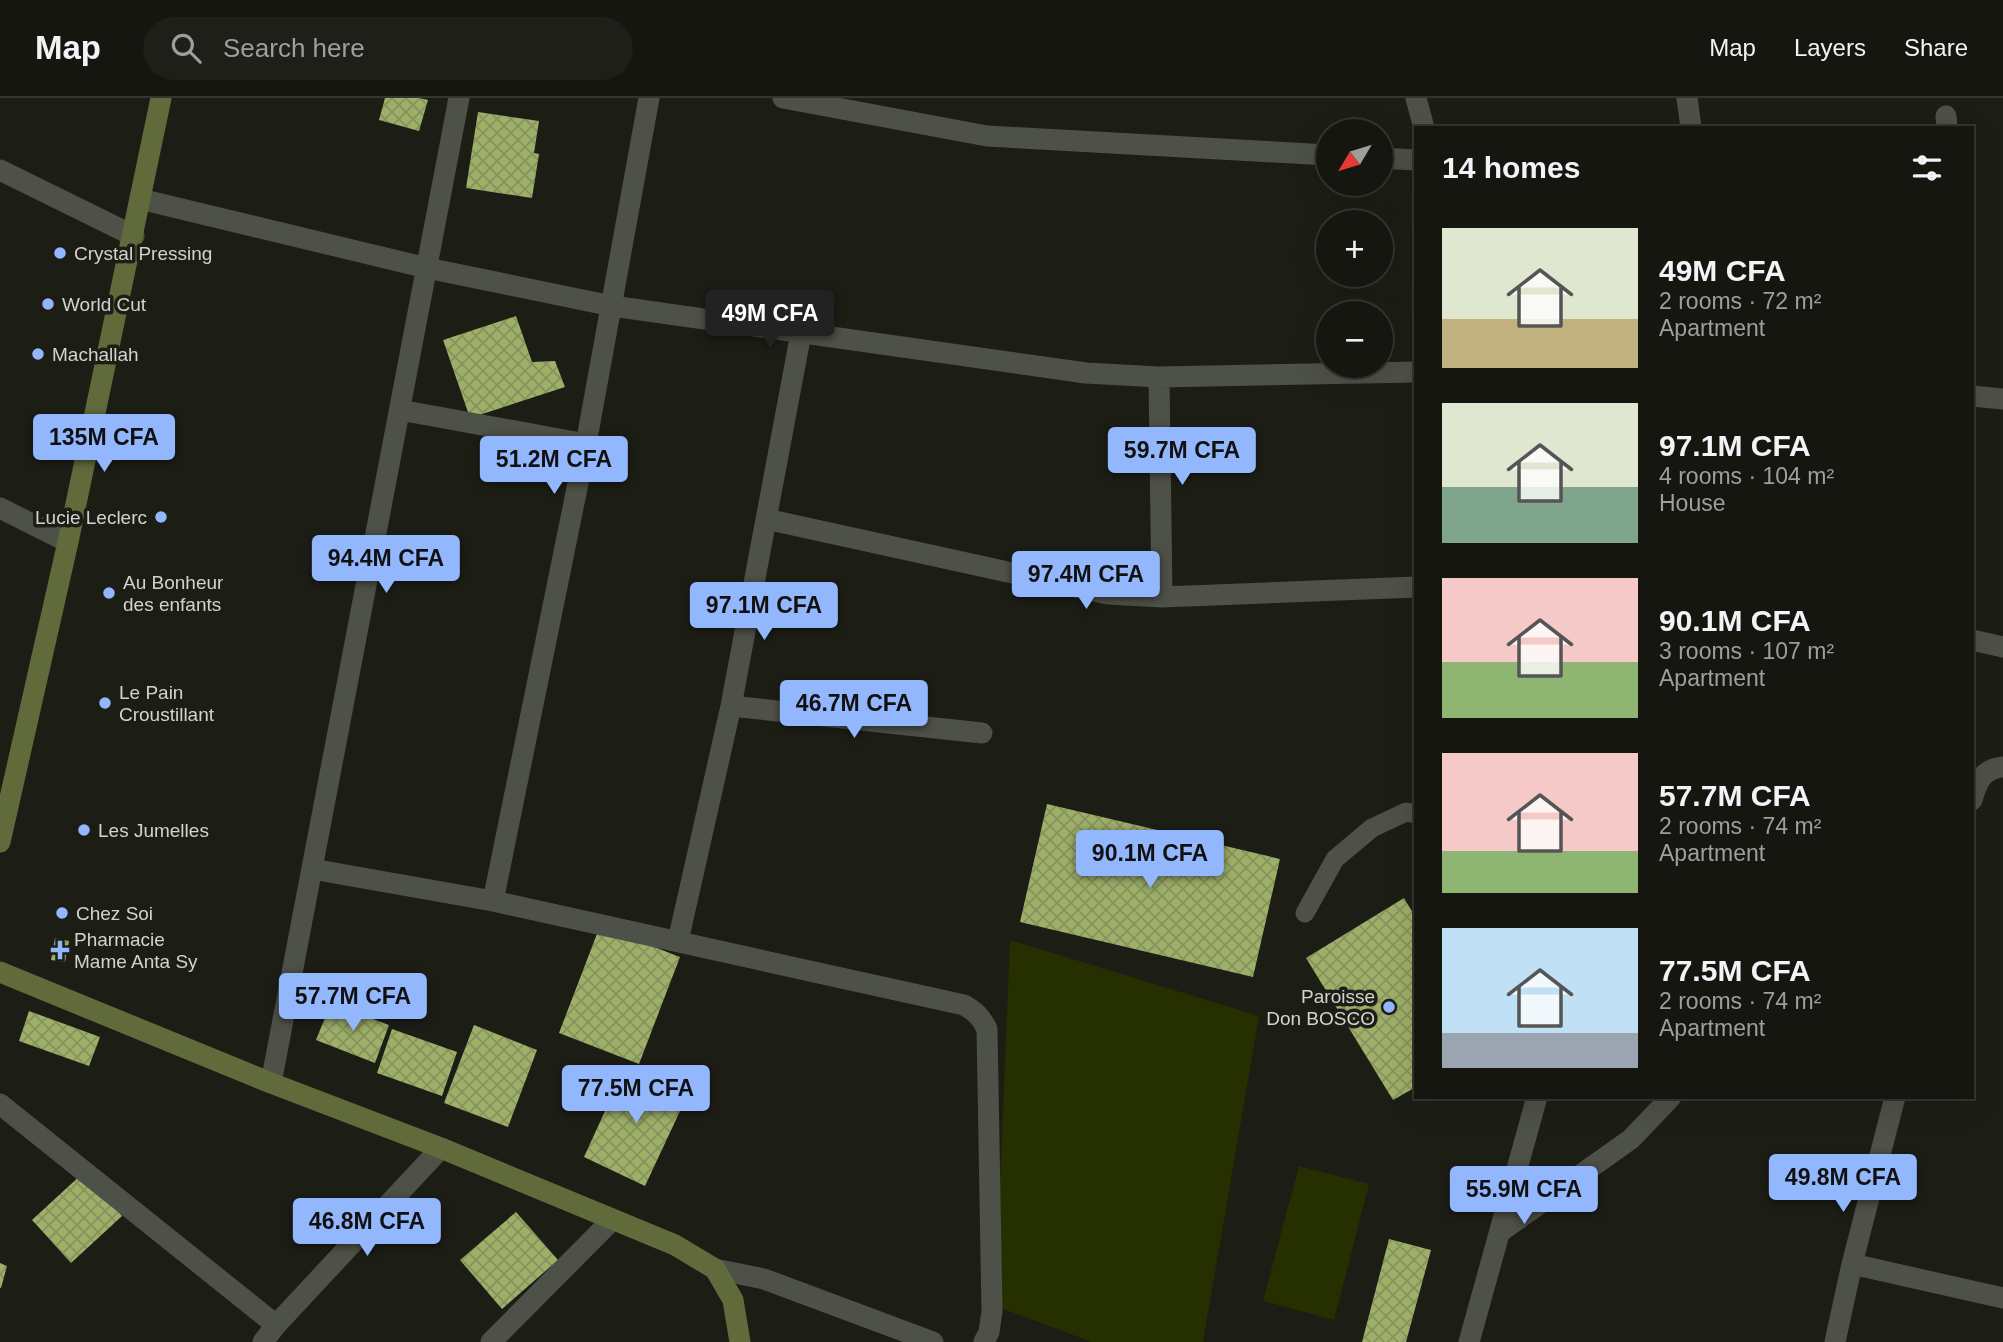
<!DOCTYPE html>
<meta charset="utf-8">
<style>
body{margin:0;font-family:Helvetica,sans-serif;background:#1e1f19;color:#f1f3f6;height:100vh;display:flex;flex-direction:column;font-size:26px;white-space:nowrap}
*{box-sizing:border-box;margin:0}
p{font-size:23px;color:#9d9f9f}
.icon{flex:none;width:38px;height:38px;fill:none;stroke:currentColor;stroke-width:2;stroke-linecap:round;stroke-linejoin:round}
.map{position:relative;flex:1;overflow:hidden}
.panel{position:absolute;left:1414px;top:28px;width:560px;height:973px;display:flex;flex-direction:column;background:#151610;border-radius:0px;box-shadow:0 7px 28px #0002,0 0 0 2px #343530}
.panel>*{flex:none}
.needle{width:46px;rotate:232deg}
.fabs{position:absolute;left:1316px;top:21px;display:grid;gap:14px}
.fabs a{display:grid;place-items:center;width:77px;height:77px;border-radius:50%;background:#151610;box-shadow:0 7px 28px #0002,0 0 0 2px #343530;font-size:35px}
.price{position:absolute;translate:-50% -60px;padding:0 16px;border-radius:7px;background:#93b7fd;color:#111;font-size:23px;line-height:46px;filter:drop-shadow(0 2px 4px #0008)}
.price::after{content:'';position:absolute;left:50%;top:42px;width:21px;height:16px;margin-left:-10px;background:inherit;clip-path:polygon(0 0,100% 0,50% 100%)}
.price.active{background:#222;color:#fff}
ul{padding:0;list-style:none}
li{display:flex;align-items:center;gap:21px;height:175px;padding:0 28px}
li span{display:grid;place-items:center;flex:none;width:196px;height:140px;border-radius:0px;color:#555}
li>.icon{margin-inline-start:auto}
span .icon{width:84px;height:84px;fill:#fffc;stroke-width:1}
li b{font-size:30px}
h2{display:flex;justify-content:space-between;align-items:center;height:84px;padding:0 28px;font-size:30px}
header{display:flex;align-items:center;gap:42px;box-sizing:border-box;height:98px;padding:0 35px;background:#151610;border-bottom:2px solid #343530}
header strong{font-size:33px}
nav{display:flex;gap:38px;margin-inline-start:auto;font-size:24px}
.search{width:490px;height:63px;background:#1e1f19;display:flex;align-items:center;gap:18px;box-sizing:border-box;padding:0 24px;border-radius:38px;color:#9d9f9f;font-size:26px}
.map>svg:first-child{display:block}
.park{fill:#262f00}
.building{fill:url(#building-cross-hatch)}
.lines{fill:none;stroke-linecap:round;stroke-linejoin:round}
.lane{stroke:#4e5148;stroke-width:19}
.street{stroke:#4e5148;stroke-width:21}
.secondary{stroke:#606a3a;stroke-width:21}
.poi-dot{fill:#93b7fd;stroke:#1c1e16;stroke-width:2.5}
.labels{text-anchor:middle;stroke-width:7;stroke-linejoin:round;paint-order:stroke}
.poi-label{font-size:19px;fill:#d2d3ce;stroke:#1c1e16;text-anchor:start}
</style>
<header>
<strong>Map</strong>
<div class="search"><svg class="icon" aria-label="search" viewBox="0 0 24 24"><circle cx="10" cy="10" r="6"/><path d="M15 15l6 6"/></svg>Search here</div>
<nav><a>Map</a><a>Layers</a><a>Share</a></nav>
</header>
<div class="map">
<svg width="2003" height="1244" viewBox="0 0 2003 1244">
<defs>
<pattern id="building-cross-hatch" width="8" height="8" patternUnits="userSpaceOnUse" patternTransform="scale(1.75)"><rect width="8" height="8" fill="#9eaf68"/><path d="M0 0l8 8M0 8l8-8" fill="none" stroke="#86935e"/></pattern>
</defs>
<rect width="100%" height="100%" fill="#1c1e16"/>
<path class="park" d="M1010,842L1259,918L1203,1244H1092L995,1208Z
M1299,1068L1369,1086L1334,1222L1263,1203Z"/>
<path class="building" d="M385,0H419L428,2L419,33L379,22Z
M478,14L539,23L534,55L539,56L532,100L466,90Z
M516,218L532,264L555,263L565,289L470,320L443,242Z
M1047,706L1280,761L1253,879L1020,824Z
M1404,800L1416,820V989L1393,1002L1306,860Z
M600,828L680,859L639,966L559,935Z
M55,840L69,843L65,864L51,862Z
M331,905L389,927L375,965L316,942Z
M29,913L100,939L89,968L19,943Z
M474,927L537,952L508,1029L444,1005Z
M392,931L457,954L442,998L377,975Z
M626,967L688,996L645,1088L584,1059Z
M83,1075L122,1118L71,1165L32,1122Z
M516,1114L558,1162L502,1211L460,1162Z
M1389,1141L1431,1152L1406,1244H1362Z
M0,1165L7,1168L1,1190H0Z"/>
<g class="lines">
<path class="lane" d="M1305,815L1335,761L1372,730L1406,714L1416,716"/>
<path class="street" d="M783,0L987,38L1328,57
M1416,0L1424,30
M1687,0L1691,30
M1946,18L1947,30
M1381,60L1416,62
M0,72L134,138
M140,101L427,170L612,208L1086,275L1159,279L1416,274
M1159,279L1162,499
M1972,298L2003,301
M400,312L586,346
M0,410L68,444
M766,421L1108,496L1162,499L1416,489
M1972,542L2003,549
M731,608L982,635
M1972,702C1977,684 1982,671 2003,669
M312,771L493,803L964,907C975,913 981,919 987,931L992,1213L989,1234L984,1244
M493,803L586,346L649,0
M678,843L731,608L801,235
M271,985L459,0
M0,1006L276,1227
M1500,1134L1631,1041L1671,999
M1852,1166L2003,1200
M715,1171L764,1181L933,1244
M263,1244L276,1227L441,1050
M491,1244L612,1122
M1469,1244L1537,999
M1835,1244L1852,1166L1895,999"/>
<path class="secondary" d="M0,744L68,444L161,0
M0,874L271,985L441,1050L675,1147L715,1171L733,1202L740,1244"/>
</g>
<g class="poi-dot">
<circle cx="60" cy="155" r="7"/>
<circle cx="48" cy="206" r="7"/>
<circle cx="38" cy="256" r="7"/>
<circle cx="161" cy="419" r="7"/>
<circle cx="109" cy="495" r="7"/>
<circle cx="105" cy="605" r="7"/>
<circle cx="84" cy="732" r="7"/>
<circle cx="62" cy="815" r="7"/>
<path d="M56.5 841.5h7v7h7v7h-7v7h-7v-7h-7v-7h7z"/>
<circle cx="1389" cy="909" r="7"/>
</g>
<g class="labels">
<g class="poi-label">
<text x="74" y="162">Crystal Pressing</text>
<text x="62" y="213">World Cut</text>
<text x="52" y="263">Machallah</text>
<text x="147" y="426" text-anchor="end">Lucie Leclerc</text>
<text x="123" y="491">Au Bonheur<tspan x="123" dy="22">des enfants</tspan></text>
<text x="119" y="601">Le Pain<tspan x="119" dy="22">Croustillant</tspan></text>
<text x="98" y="739">Les Jumelles</text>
<text x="76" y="822">Chez Soi</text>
<text x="74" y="848">Pharmacie<tspan x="74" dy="22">Mame Anta Sy</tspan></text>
<text x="1375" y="905" text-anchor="end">Paroisse<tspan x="1375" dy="22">Don BOSCO</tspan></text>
</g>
</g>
</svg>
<div class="fabs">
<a><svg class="needle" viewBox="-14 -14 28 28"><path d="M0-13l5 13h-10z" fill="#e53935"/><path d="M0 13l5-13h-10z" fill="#9d9f9f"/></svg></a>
<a>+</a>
<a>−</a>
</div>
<b class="price active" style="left:770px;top:252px">49M CFA</b>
<b class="price" style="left:104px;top:376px">135M CFA</b>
<b class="price" style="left:1182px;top:389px">59.7M CFA</b>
<b class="price" style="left:554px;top:398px">51.2M CFA</b>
<b class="price" style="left:386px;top:497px">94.4M CFA</b>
<b class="price" style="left:1086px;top:513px">97.4M CFA</b>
<b class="price" style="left:764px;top:544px">97.1M CFA</b>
<b class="price" style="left:854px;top:642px">46.7M CFA</b>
<b class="price" style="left:1150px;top:792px">90.1M CFA</b>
<b class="price" style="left:353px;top:935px">57.7M CFA</b>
<b class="price" style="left:636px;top:1027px">77.5M CFA</b>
<b class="price" style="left:1843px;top:1116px">49.8M CFA</b>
<b class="price" style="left:1524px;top:1128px">55.9M CFA</b>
<b class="price" style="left:367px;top:1160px">46.8M CFA</b>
<section class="panel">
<h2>14 homes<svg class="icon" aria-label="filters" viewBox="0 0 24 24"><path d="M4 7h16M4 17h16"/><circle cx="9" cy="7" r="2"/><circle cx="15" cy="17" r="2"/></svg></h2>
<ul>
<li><span style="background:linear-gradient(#dfe7d0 65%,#c2b280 0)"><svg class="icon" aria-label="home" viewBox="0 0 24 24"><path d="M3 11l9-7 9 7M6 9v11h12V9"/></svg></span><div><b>49M CFA</b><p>2 rooms · 72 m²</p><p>Apartment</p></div></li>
<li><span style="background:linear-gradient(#dfe7d0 60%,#7fa58c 0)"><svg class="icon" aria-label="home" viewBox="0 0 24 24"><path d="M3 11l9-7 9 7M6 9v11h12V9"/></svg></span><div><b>97.1M CFA</b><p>4 rooms · 104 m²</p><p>House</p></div></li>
<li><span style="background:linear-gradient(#f6c9c9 60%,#8fb573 0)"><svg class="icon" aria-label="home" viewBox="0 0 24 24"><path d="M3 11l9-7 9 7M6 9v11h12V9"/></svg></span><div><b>90.1M CFA</b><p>3 rooms · 107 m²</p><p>Apartment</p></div></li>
<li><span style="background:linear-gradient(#f6c9c9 70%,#8fb573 0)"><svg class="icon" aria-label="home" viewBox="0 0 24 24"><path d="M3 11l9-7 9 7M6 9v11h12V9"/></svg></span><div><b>57.7M CFA</b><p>2 rooms · 74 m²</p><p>Apartment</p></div></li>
<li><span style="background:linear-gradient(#bfe0f5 75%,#9aa5b1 0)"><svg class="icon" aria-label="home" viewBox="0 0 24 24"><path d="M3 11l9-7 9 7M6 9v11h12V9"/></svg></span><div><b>77.5M CFA</b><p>2 rooms · 74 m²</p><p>Apartment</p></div></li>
</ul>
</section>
</div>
